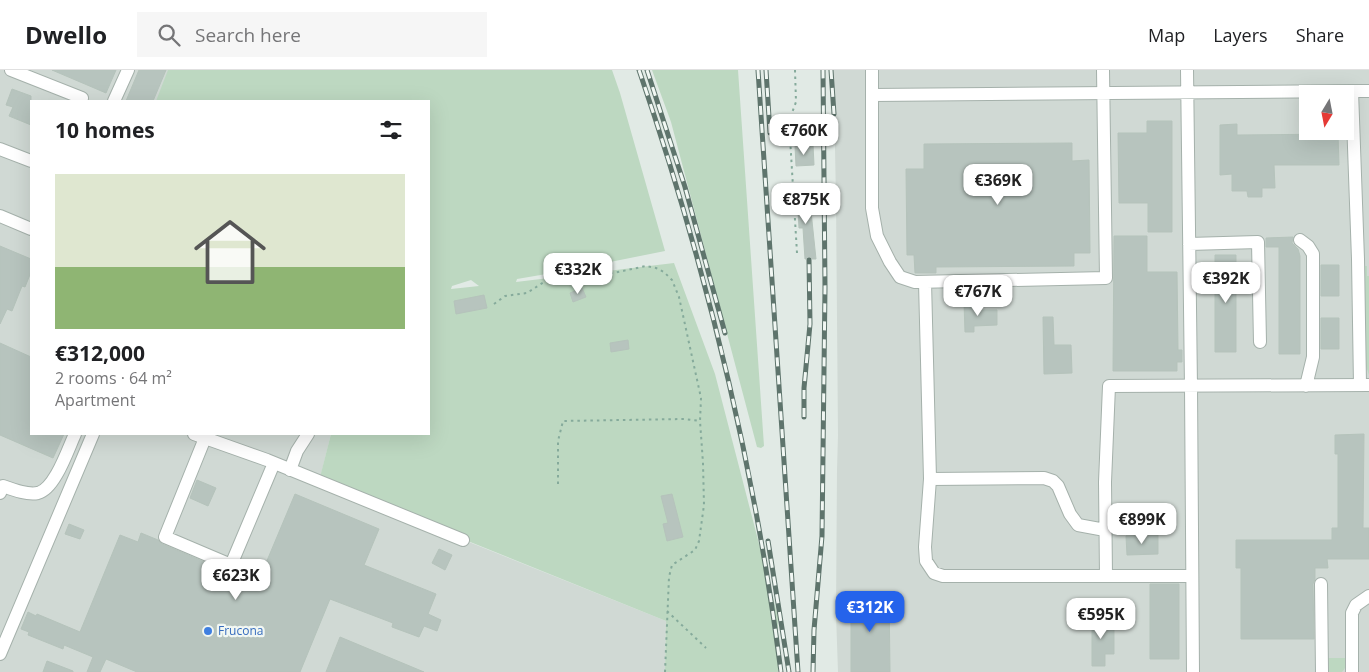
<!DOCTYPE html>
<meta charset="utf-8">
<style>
body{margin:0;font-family:"Open Sans",sans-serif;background:#f6f6f6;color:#202124;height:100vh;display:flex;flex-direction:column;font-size:19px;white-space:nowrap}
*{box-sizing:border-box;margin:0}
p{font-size:16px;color:#757577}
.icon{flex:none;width:28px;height:28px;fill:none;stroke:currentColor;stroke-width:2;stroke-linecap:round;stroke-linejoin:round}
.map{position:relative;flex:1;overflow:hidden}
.side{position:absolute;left:30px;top:30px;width:400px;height:335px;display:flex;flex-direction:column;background:#fff;border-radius:0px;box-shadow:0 5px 20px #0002}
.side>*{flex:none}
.needle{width:32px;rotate:190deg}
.tools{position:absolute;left:1299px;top:15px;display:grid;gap:10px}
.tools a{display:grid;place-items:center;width:55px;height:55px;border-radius:0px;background:#fff;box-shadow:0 5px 20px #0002;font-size:25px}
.price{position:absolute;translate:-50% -42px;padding:0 11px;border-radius:10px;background:#fff;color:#222;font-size:16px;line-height:32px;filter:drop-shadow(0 1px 2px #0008)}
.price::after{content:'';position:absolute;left:50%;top:30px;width:15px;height:11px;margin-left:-8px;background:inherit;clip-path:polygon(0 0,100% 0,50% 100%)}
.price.active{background:#2563eb;color:#fff}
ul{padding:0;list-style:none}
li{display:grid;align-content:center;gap:10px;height:265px;padding:0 25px}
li+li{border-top:1px solid #e0e0e0}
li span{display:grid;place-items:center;height:155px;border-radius:0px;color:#555}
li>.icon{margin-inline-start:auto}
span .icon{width:90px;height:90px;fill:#fffc;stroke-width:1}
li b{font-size:21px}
h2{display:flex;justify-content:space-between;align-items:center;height:60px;padding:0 25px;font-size:21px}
header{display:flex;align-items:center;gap:30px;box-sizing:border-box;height:70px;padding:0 25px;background:#fff;border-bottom:1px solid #e0e0e0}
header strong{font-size:24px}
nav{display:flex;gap:28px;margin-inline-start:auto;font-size:18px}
.search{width:350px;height:45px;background:#f6f6f6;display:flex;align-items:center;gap:12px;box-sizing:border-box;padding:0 18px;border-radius:0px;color:#757577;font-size:19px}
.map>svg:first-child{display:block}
.built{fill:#d0d9d4;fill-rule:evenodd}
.green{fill:#bdd8c1;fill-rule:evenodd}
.building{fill:#b7c4be;stroke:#b5c3bb}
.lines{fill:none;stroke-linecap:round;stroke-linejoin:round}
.minor-casing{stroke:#a5b1ab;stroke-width:14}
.path{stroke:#85aa9b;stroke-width:2;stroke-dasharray:2.5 4;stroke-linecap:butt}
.minor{stroke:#fff;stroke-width:12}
.rail-casing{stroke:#5e746c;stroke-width:5}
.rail{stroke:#f1f7f3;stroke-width:3;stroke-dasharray:9;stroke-linecap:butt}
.shop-dot{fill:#3f7fe0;stroke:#f1f7f3;stroke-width:2}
.labels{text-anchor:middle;stroke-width:4.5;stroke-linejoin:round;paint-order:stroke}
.shop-label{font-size:12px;fill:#366cbe;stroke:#f1f7f3;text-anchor:start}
</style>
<header>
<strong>Dwello</strong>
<div class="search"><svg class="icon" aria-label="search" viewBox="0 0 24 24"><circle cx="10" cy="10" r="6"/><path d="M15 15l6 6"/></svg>Search here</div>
<nav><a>Map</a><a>Layers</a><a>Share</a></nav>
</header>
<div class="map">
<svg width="1369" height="602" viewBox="0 0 1369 602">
<rect width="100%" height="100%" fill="#e1eae5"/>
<path class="built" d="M0,0H187L174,31H31V364H331L319,412L666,551L665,602H0Z
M831,0H1369V602H838L836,544L837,400L838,365L836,130L834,27ZM1308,24H1345V61H1308Z"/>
<path class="green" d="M168,0H612L620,23L665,181L570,200L517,209L516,212L674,193L715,304L778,547V602H665L666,551L319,411L331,364H429V31H156ZM471,210L479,216L451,219L452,216Z
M652,0H738L764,376L761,378L757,377L671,52Z
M1365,196H1367V206H1369V305L1366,296L1363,197Z
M1328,588H1347C1347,593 1346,598 1342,602H1329Z"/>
<path class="building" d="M52,0H116L106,23Z
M139,0H166L153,31H126Z
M12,19L31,26V55L9,46L13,37L6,35Z
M1147,51H1172V162H1148V133H1119L1118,63H1147Z
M1237,54V65L1338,64L1339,95H1274L1275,118H1262V127H1248L1247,121H1232V104L1220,105V55Z
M1072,73V91L1089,90L1090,183H1074V196L936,197V203H915L914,185H907L906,99H924V74Z
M813,75L814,95L796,96L795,76Z
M797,124H808V132H810L816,189H805L803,158H799Z
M1114,166H1147V202H1177L1178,280H1182V292H1177V301H1113Z
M1293,167L1292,173L1298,179L1300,186V284H1279V177H1266V168Z
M0,176L31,189V202L25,217L22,216L12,241L7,239L0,254Z
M1215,185H1236V282H1215Z
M1321,195H1339V226H1321Z
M582,218L586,227L573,232L570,223Z
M484,225L487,238L456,244L454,231Z
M964,232H974V240H997V255L974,256V262H965Z
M1043,247H1053L1054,275H1071L1072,303L1044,304Z
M1321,248H1339V279H1321Z
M628,270L629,279L611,282L610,273Z
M0,273L31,287V364H64L53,388L0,365Z
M1364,364L1363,458H1369V489H1327L1328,498H1315V509L1313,514L1314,569H1241V498H1236V470H1332V458H1338V384H1335V365Z
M197,410L216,418L208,436L190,428Z
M295,424L379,459L364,495L436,524L428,544L441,550L437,561L424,556L419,567L392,557L393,553L330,529L300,602H137L106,589L100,602H87L93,587L64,575L63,579L28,565L29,562L21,559L28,542L36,546L37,544L80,562L120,465L138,472L141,463L158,470L162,474L228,502H234L258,512Z
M672,424L683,467L667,471L663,454L668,453L661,426Z
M69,454L84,460L80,469L65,464Z
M1158,465V484L1127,485L1126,466Z
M439,479L452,485L445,500L432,493Z
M1150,514H1179V589H1150Z
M851,523H889L890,602H851Z
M1092,542H1104V556H1114V584H1105V596H1092Z
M340,567L424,602H326Z
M47,591L73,601V602H43Z"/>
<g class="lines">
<g class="minor-casing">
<path id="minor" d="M11,0L82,28L81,31
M872,0V138L877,166L890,192L900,207L915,212L1106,208L1103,0
M1187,0L1191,317L1193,602
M1352,21H1369
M873,25L1352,21L1358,189L1360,315
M114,31L128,0
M0,79L31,91
M0,146L31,159
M1300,170L1308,176L1313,184V287L1306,316
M1189,174L1258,172L1260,272
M925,212L930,409L925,477L926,491L934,503L943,506H1191
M194,364L205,368L165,467L231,495L274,393
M205,368L267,390L463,470
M290,400L297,381L308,364
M930,409L1044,408L1053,411L1058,416L1070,444L1078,455L1105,460
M0,423L3,416C14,420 27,425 38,423C55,419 68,379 75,364
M1106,506L1105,412L1109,316L1369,315
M1321,514L1322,602
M0,584L93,364
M1352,602V543L1356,535L1369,526"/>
</g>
<path class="path" d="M795,0L796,32L789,51L797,183
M494,234L505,226L527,223L547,210L576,206L604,205L646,196L656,198L664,202L672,210L679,227L701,328L700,351L703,393L704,435L699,471L695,480L672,495L669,507L665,602
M558,414V371L563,351L684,349L700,351
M667,541L706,578"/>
<use href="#minor" class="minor"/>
<g class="rail-casing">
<path id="rail" d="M639,0C706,196 755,397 781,602
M647,0L685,117L725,263
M758,0L798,602
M766,0L770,63
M831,0L834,44
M804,347V318L810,254L809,190
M768,471L789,602
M813,602L814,560L822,466L825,217L823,0"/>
</g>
<use href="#rail" class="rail"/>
</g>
<circle class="shop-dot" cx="208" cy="561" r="5"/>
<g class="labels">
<g class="shop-label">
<text x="218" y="565">Frucona</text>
</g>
</g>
</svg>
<div class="tools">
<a><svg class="needle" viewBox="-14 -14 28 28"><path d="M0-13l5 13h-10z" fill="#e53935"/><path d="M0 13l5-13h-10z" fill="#757577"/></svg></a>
</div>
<b class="price" style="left:804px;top:86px">€760K</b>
<b class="price" style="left:998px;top:136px">€369K</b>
<b class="price" style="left:806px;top:155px">€875K</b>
<b class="price" style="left:578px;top:225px">€332K</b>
<b class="price" style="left:1226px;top:234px">€392K</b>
<b class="price" style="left:978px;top:247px">€767K</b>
<b class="price" style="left:1142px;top:475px">€899K</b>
<b class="price" style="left:236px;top:531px">€623K</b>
<b class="price active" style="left:870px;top:563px">€312K</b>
<b class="price" style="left:1101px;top:570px">€595K</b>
<section class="side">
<h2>10 homes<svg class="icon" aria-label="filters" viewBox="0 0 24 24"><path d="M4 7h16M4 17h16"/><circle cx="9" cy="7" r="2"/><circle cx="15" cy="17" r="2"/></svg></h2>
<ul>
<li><span style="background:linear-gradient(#dfe7d0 60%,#8fb573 0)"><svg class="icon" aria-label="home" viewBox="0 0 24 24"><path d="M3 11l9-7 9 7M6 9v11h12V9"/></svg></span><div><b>€312,000</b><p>2 rooms · 64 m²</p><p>Apartment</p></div></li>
</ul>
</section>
</div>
